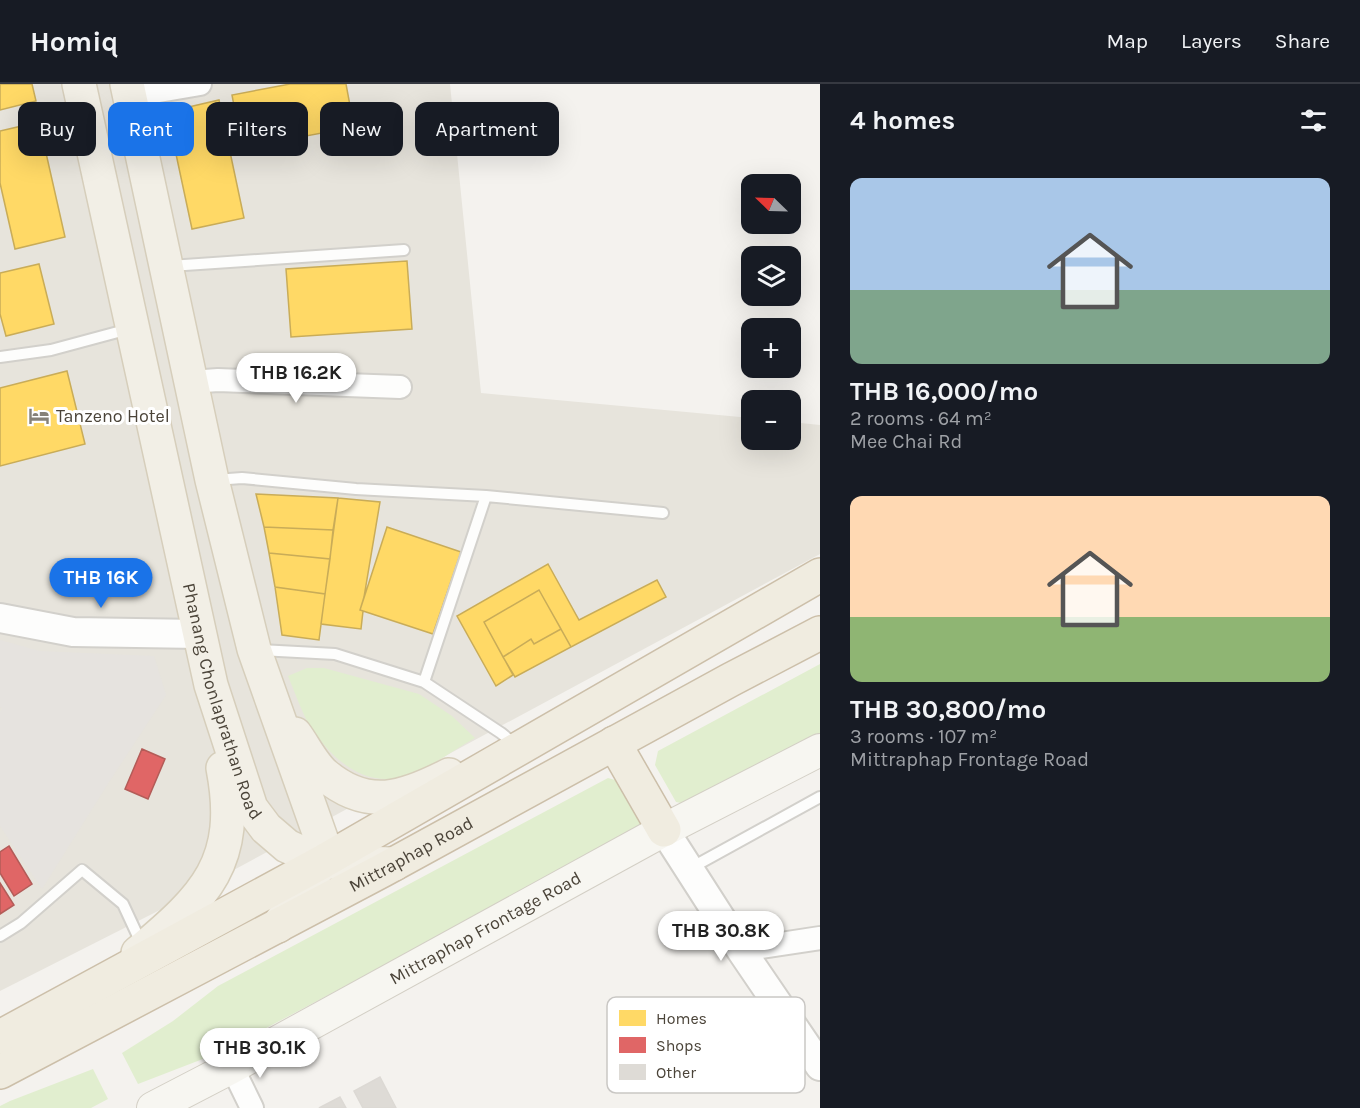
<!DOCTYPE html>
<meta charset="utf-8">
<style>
body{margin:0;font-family:Karla,sans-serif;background:#242831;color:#f1f3f6;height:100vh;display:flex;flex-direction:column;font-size:22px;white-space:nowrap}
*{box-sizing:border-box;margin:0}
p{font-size:20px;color:#9ea1a6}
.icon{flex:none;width:33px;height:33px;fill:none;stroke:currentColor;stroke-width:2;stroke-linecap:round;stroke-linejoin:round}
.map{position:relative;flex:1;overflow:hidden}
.side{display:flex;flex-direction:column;background:#171b24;width:540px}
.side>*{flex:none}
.guide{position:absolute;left:18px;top:18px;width:570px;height:54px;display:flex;gap:12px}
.needle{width:39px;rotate:293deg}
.tools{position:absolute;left:741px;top:90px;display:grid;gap:12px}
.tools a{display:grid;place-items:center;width:60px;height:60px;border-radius:12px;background:#171b24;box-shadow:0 6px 24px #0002;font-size:30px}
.price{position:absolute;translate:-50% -51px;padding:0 14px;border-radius:21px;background:#fff;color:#222;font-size:20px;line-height:39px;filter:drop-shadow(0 2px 3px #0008)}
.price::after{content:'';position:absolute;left:50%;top:36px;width:18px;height:14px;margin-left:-9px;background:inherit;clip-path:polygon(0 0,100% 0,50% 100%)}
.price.on{background:#1a73e8;color:#fff}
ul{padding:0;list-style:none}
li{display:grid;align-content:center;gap:12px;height:318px;padding:0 30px}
li span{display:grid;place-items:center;height:186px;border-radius:12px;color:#555}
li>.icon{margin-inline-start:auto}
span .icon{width:108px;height:108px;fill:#fffc;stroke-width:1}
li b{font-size:26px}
h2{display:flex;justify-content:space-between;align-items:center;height:72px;padding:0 30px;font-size:26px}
.pill{padding:0 21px;border-radius:12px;background:#171b24;box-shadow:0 6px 24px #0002;font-size:21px;line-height:54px}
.pill.on{background:#1a73e8;color:#fff}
header{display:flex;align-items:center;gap:36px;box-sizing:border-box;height:84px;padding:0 30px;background:#171b24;border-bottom:2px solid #363941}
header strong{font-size:28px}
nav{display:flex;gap:33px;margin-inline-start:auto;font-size:21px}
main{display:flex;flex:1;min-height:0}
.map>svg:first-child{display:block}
.residential{fill:#e7e4dc}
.green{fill:#e1eecf}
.parking{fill:#e6e3df}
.homes{fill:#ffd966;stroke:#c9ac58;stroke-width:1.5}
.shops{fill:#e06666;stroke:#b35c58;stroke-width:1.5}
.building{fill:#dedbd6;stroke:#dcd9d4;stroke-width:1.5}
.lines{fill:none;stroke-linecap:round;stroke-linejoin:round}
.service-casing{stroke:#d2d0cb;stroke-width:14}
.minor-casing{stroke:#d2d0cb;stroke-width:26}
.tertiary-casing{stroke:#d2d0cb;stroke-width:32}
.secondary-casing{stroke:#d3cfc5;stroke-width:34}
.primary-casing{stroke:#d6cebb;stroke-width:36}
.trunk-casing{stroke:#ccbfa9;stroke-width:36}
.service{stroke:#fdfdfc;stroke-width:10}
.minor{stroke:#fdfdfc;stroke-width:22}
.tertiary{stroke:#fdfdfc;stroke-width:28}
.secondary{stroke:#f7f6f1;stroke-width:32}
.primary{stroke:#f2efe6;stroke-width:33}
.trunk{stroke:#f0ece0;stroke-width:33}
.labels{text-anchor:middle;stroke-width:6;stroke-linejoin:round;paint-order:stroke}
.poi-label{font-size:18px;fill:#4b4439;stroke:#fff;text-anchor:start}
.street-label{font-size:18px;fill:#4b4439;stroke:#fff}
.key{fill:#fff;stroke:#c9c7c4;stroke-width:1.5}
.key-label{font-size:16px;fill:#4b4439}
</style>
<header>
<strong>Homiq</strong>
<nav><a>Map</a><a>Layers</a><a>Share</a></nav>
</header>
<main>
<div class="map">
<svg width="820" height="1024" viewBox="0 0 820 1024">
<rect width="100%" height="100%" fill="#f4f2ee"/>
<path class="residential" d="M0,0H450L481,309L751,334L752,356H790L791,338L820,341V470L154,829L0,907Z"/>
<path class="green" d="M820,580V649L686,720L676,718L655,681L658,667Z
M307,584H324L419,610L452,632L475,654C452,667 430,684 406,692C362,706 326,670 306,635C299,621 294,606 288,592Z
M608,694L619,697L643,734L639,746L221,968L138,1000L122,969L173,937L218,902Z
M93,985L108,1015L91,1024H0V1022L10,1017Z"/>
<path class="parking" d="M0,556L40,567L154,572L166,611L109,698L42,805L0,742V628L2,624L0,623Z"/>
<path class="homes" d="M0,0H32L36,17L0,26Z
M290,0H346L354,43L242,64L232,11Z
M219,16L244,134L192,145L167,28Z
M39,38L65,153L15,165L0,99V47Z
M407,177L412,245L291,253L286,185Z
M39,180L54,240L6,252L0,230V189Z
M67,287L85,360L0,382V304Z
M256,410L338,414L333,446L264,443Z
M338,414L380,418L364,513L360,526L363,527L361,545L321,540Z
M264,443L333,446L330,475L269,469Z
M387,443L461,468L433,550L360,526Z
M269,469L330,475L325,510L275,503Z
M548,480L579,536L657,496L666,513L571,563L539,506L484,538L513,591L496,602L457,532Z
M275,503L325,510L319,556L282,551Z
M539,506L561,545L534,560L531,555L503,573L484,538Z
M561,545L571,563L515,593L503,573L531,555L534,560Z"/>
<path class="shops" d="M142,665L165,675L148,715L125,705Z
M9,762L32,800L14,812L0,789V768Z
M0,799L14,821L0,830Z"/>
<path class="building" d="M380,993L396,1024H363L354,1007Z
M340,1013L346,1024H319Z"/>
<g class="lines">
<g class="service-casing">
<path id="service" d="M170,182L404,166
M0,273L51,266L129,245
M215,396L242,394L356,405L486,412L663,429
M260,566L335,570L424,598L501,649L517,662
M424,598L486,412
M689,785L820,713
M0,852L21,839L82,786L123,820L142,861"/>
</g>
<g class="minor-casing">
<path id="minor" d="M130,12L200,0
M191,298L218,296L400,303
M741,866L820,854
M232,983L252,1024"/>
</g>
<g class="tertiary-casing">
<path id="tertiary" d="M0,534L73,548L199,550
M664,746L741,866L820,982"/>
</g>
<g class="secondary-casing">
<g id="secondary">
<path id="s1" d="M153,1024L232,983L664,746L820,666"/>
</g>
</g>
<g class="primary-casing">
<g id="primary">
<path id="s2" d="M79,0L211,601L251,724L266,744L287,762L322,778L394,780"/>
<path d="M127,0L212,396L254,565L322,757V778L278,842"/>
<path d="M295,650C304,662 313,681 325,691C368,727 404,714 449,691"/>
<path d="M138,869C206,812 241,778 223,684"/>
</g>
</g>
<g class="trunk-casing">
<g id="trunk">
<path d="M614,659L664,746"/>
<path d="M0,953L322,778L820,491"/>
<path id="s3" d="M0,988L383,786L730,596L820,549"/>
</g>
</g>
<use href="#service" class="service"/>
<use href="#minor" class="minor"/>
<use href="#tertiary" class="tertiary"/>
<use href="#secondary" class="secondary"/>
<use href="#primary" class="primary"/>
<use href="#trunk" class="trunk"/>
</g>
<defs>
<g id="hotel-bare" transform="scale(1.62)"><path d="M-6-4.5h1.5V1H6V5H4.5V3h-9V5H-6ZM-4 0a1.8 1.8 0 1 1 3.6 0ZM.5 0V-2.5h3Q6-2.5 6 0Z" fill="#868178" stroke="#fff" stroke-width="2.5" paint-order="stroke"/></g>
</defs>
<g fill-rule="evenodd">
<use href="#hotel-bare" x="39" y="332"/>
</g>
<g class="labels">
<g class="poi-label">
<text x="56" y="338">Tanzeno Hotel</text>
</g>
<g class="street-label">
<text dy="6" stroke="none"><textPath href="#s2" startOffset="634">Phanang Chonlaprathan Road</textPath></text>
<text dy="6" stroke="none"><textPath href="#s3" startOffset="465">Mittraphap Road</textPath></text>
<text dy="6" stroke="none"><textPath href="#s1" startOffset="378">Mittraphap Frontage Road</textPath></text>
</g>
</g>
<rect x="607" y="913" width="198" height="96" rx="9" class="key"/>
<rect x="619" y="926" width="27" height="16" fill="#ffd966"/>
<rect x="619" y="953" width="27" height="16" fill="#e06666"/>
<rect x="619" y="980" width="27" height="16" fill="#dedbd6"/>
<g class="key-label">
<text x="656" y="940">Homes</text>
<text x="656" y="967">Shops</text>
<text x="656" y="994">Other</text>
</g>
</svg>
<div class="tools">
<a><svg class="needle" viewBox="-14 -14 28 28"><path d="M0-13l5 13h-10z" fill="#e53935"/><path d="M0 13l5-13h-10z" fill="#9ea1a6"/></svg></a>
<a><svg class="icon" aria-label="layers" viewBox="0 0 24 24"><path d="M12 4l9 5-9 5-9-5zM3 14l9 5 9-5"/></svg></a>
<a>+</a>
<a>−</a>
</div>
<b class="price" style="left:296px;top:320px">THB 16.2K</b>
<b class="price on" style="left:101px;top:525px">THB 16K</b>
<b class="price" style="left:721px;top:878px">THB 30.8K</b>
<b class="price" style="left:260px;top:995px">THB 30.1K</b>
<div class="guide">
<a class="pill">Buy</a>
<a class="pill on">Rent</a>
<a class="pill">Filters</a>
<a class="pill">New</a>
<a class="pill">Apartment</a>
</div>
</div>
<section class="side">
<h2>4 homes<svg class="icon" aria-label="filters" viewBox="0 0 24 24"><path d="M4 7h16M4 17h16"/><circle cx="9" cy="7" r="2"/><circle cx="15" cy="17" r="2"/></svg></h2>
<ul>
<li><span style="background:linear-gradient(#a9c7e8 60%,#7fa58c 0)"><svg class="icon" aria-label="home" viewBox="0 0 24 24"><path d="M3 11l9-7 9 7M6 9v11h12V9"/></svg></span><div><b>THB 16,000/mo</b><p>2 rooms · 64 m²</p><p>Mee Chai Rd</p></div></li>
<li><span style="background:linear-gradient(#ffd9b3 65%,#8fb573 0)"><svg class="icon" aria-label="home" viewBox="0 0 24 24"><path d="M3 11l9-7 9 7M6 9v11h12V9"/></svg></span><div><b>THB 30,800/mo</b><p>3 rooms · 107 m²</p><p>Mittraphap Frontage Road</p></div></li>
</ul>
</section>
</main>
